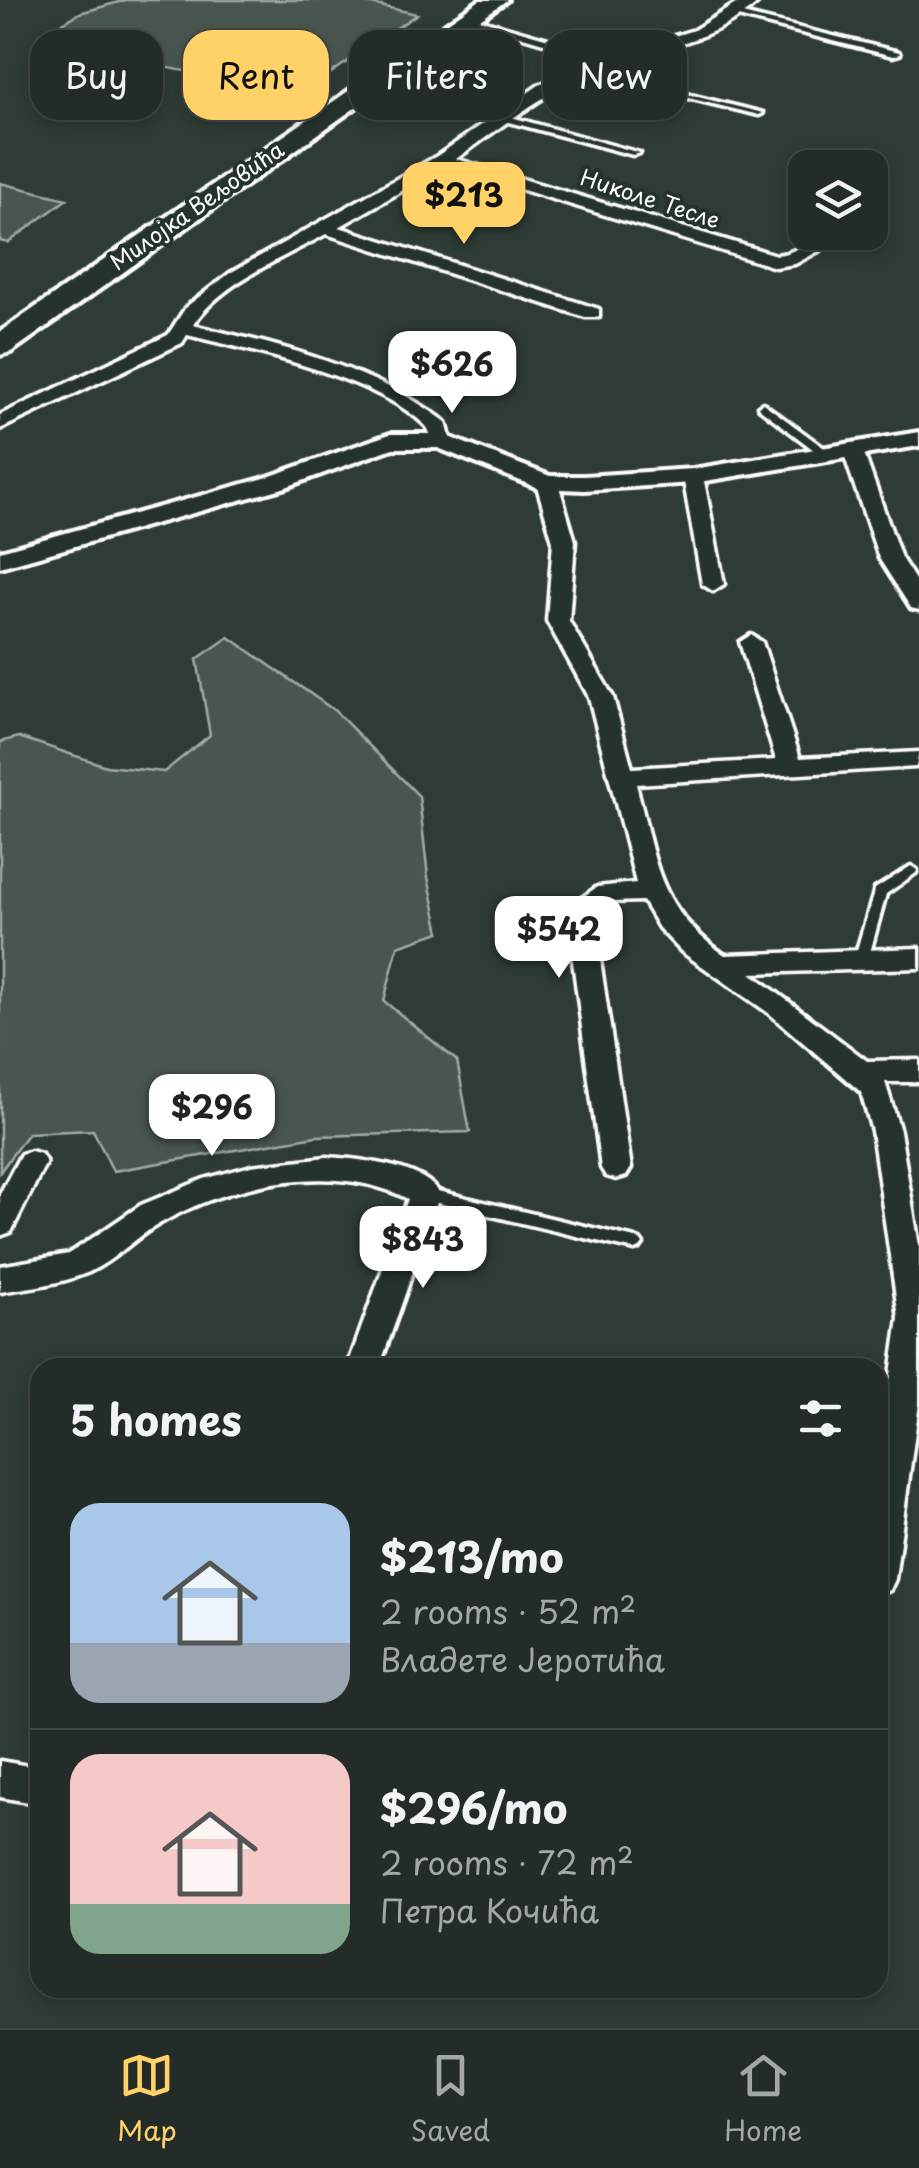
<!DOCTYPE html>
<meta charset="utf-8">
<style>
body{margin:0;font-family:"Playpen Sans",sans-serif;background:#2f3834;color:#f1f3f6;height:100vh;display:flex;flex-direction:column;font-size:38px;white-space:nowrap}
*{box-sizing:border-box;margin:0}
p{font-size:32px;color:#a3a7a8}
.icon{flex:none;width:55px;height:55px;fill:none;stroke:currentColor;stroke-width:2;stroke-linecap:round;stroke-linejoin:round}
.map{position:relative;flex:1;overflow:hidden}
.drawer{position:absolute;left:30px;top:1358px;width:858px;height:640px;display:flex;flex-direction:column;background:#232c28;border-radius:30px;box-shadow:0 5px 15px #0003,0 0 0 2px #404845}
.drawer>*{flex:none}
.guide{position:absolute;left:30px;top:30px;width:860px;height:90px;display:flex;gap:20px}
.controls{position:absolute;left:788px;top:150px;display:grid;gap:20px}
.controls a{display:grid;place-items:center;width:100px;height:100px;border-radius:20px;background:#232c28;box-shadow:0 5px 15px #0003,0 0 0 2px #404845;font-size:50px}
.price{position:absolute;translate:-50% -85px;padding:0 22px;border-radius:20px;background:#fff;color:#222;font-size:32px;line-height:65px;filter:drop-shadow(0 2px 5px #0008)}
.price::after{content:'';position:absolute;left:50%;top:60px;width:30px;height:22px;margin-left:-15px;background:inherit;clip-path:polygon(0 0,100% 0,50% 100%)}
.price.selected{background:#ffd166;color:#111}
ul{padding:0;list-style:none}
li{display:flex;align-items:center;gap:30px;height:250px;padding:0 40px}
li+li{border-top:2px solid #404845}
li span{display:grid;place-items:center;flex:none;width:280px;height:200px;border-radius:30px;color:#555}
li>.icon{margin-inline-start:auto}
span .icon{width:120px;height:120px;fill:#fffc;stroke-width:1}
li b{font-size:42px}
h2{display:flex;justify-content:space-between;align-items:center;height:120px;padding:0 40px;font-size:42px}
.pill{padding:0 35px;border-radius:30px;background:#232c28;box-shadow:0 5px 15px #0003,0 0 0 2px #404845;font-size:35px;line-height:90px}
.pill.selected{background:#ffd166;color:#111}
.tabs{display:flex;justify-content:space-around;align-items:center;height:140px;border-top:2px solid #404845;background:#232c28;font-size:28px;color:#a3a7a8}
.tabs a{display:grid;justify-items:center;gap:5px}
.tabs .selected{color:#ffd166}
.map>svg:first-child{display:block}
.green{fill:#4a544f;stroke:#a4aaa7;stroke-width:2.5}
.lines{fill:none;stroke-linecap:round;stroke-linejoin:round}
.service-casing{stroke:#fff;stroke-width:7}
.minor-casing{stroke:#fff;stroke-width:7}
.tertiary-casing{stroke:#fff;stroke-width:8}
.primary-casing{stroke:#fff;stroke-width:8}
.service{fill:#26332d;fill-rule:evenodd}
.minor{fill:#26332d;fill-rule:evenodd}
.tertiary{fill:#26332d;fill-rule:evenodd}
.primary{fill:#26332d;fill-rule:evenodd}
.labels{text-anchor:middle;stroke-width:8;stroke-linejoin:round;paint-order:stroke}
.far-street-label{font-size:22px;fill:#fff;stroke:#26332d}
</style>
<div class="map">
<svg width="919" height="2028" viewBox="0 0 919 2028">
<rect width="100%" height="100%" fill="#2f3b35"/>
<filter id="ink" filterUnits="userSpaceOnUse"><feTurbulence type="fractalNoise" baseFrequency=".01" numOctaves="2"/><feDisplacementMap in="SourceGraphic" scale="20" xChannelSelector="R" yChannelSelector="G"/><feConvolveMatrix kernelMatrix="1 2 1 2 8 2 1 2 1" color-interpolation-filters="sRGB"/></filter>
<g filter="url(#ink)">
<path class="green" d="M126,0H353L417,14L302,93L47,45L42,35L80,13Z
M0,183L67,199L8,243L0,241Z
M229,637L335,711L419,796L428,877L440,932L398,946L384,1001L457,1061L470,1132L316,1136L113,1171L93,1130L28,1133L0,1172V742L19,737L106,766L164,772L210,735L197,659Z"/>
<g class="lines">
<g class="service-casing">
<path id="service" d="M726,10L899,52L900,54L893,56L726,14Z
M468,16L573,46L581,55L579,64L582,70L585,69L763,113L759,115L584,73L583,76H577L571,64L573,55L567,50L465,20L464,18Z
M498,115H504L640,153L633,155L498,119Z
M763,403L831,453V457H823L759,408L758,406Z
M911,866L917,870L916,873L886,894L868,960L861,965L856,963L854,960L875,889Z
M425,1188L635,1238L640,1240L643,1244L640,1248L635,1250L425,1200L420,1198L418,1194L420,1190Z"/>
</g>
<g class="minor-casing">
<path id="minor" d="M742,0H761C718,41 659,47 607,66C551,87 505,124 456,159L776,255C803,253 812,232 849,232L846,236L795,264L775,267L445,166L339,227L599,309V317H585L326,234C283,258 220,283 193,325C281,346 372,367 446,422L451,441L448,445H434C430,438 431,431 425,425C375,377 254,351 187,335L182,343L0,429V415L168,335L186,307L230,273L437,156L539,85L595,60L694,30Z
M853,445L863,451L901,558L919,586V610L911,608L879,558L843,451Z
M693,470L703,476L724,584L713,591L702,584L683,476Z
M547,477L558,483L575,541L569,621L613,697L632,768L776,760L740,642L751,635L762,642L800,758L919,752L916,767L636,784C656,860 655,907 725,955L919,948V968L751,973L867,1061L919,1060V1082H885L900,1131L919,1246V1403L895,1579L890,1590L878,1595V1466L899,1318L872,1131L861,1092L770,1014L682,952L659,928L643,901L611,902L593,913L631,1168L626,1176L616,1179L606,1176L601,1168L566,909L597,887L636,883L589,697L547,621L553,541L536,483Z
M31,1151L41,1154L46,1162L11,1232L0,1236V1194L21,1154Z
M327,1157C357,1159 424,1165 440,1194L379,1368H347L408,1199C334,1161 228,1183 159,1224C134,1238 115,1260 89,1272C61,1284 30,1287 0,1292V1266L69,1254L141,1205L204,1179L251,1166Z
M0,1761L40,1768V1804L0,1797Z"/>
</g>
<g class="tertiary-casing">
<path id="tertiary" d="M919,432V446L693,483L584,490L538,488L438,448H393L283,488L0,567V551L265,478L390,434H441L550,476H584L693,469Z"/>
</g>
<g class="primary-casing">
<path id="primary" d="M480,0H507L11,352L0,355V332Z"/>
</g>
<use href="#service" class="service"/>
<use href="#minor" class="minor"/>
<use href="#tertiary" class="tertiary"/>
<use href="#primary" class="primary"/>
</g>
</g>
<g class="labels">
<g class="far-street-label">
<text transform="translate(650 199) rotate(18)" y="8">Николе Тесле</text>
<text transform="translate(197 206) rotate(-35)" y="8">Милојка Вељовића</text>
</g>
</g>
</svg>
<div class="controls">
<a><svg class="icon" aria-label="layers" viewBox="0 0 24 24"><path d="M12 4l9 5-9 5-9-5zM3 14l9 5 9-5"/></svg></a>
</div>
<b class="price selected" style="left:464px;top:247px">$213</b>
<b class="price" style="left:452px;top:416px">$626</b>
<b class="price" style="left:559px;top:981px">$542</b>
<b class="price" style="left:212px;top:1159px">$296</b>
<b class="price" style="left:423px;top:1291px">$843</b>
<div class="guide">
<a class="pill">Buy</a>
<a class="pill selected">Rent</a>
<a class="pill">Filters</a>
<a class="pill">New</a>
</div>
<section class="drawer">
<h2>5 homes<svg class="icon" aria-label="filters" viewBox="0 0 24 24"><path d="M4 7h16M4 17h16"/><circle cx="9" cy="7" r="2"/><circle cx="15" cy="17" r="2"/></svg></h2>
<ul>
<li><span style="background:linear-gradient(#a9c7e8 70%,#9aa5b1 0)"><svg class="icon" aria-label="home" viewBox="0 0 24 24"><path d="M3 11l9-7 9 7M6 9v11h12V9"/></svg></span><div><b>$213/mo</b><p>2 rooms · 52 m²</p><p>Владете Јеротића</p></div></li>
<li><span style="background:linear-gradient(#f6c9c9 75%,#7fa58c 0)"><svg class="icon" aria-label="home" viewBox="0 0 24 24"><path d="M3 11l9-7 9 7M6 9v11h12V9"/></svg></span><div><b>$296/mo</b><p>2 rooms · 72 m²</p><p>Петра Кочића</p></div></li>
</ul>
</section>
</div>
<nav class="tabs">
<a class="selected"><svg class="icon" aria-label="map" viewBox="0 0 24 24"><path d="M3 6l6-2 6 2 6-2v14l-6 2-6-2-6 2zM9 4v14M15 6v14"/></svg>Map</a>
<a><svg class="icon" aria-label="saved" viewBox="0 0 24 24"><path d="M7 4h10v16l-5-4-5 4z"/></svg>Saved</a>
<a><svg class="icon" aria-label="home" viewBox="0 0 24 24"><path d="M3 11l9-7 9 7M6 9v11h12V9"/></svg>Home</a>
</nav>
